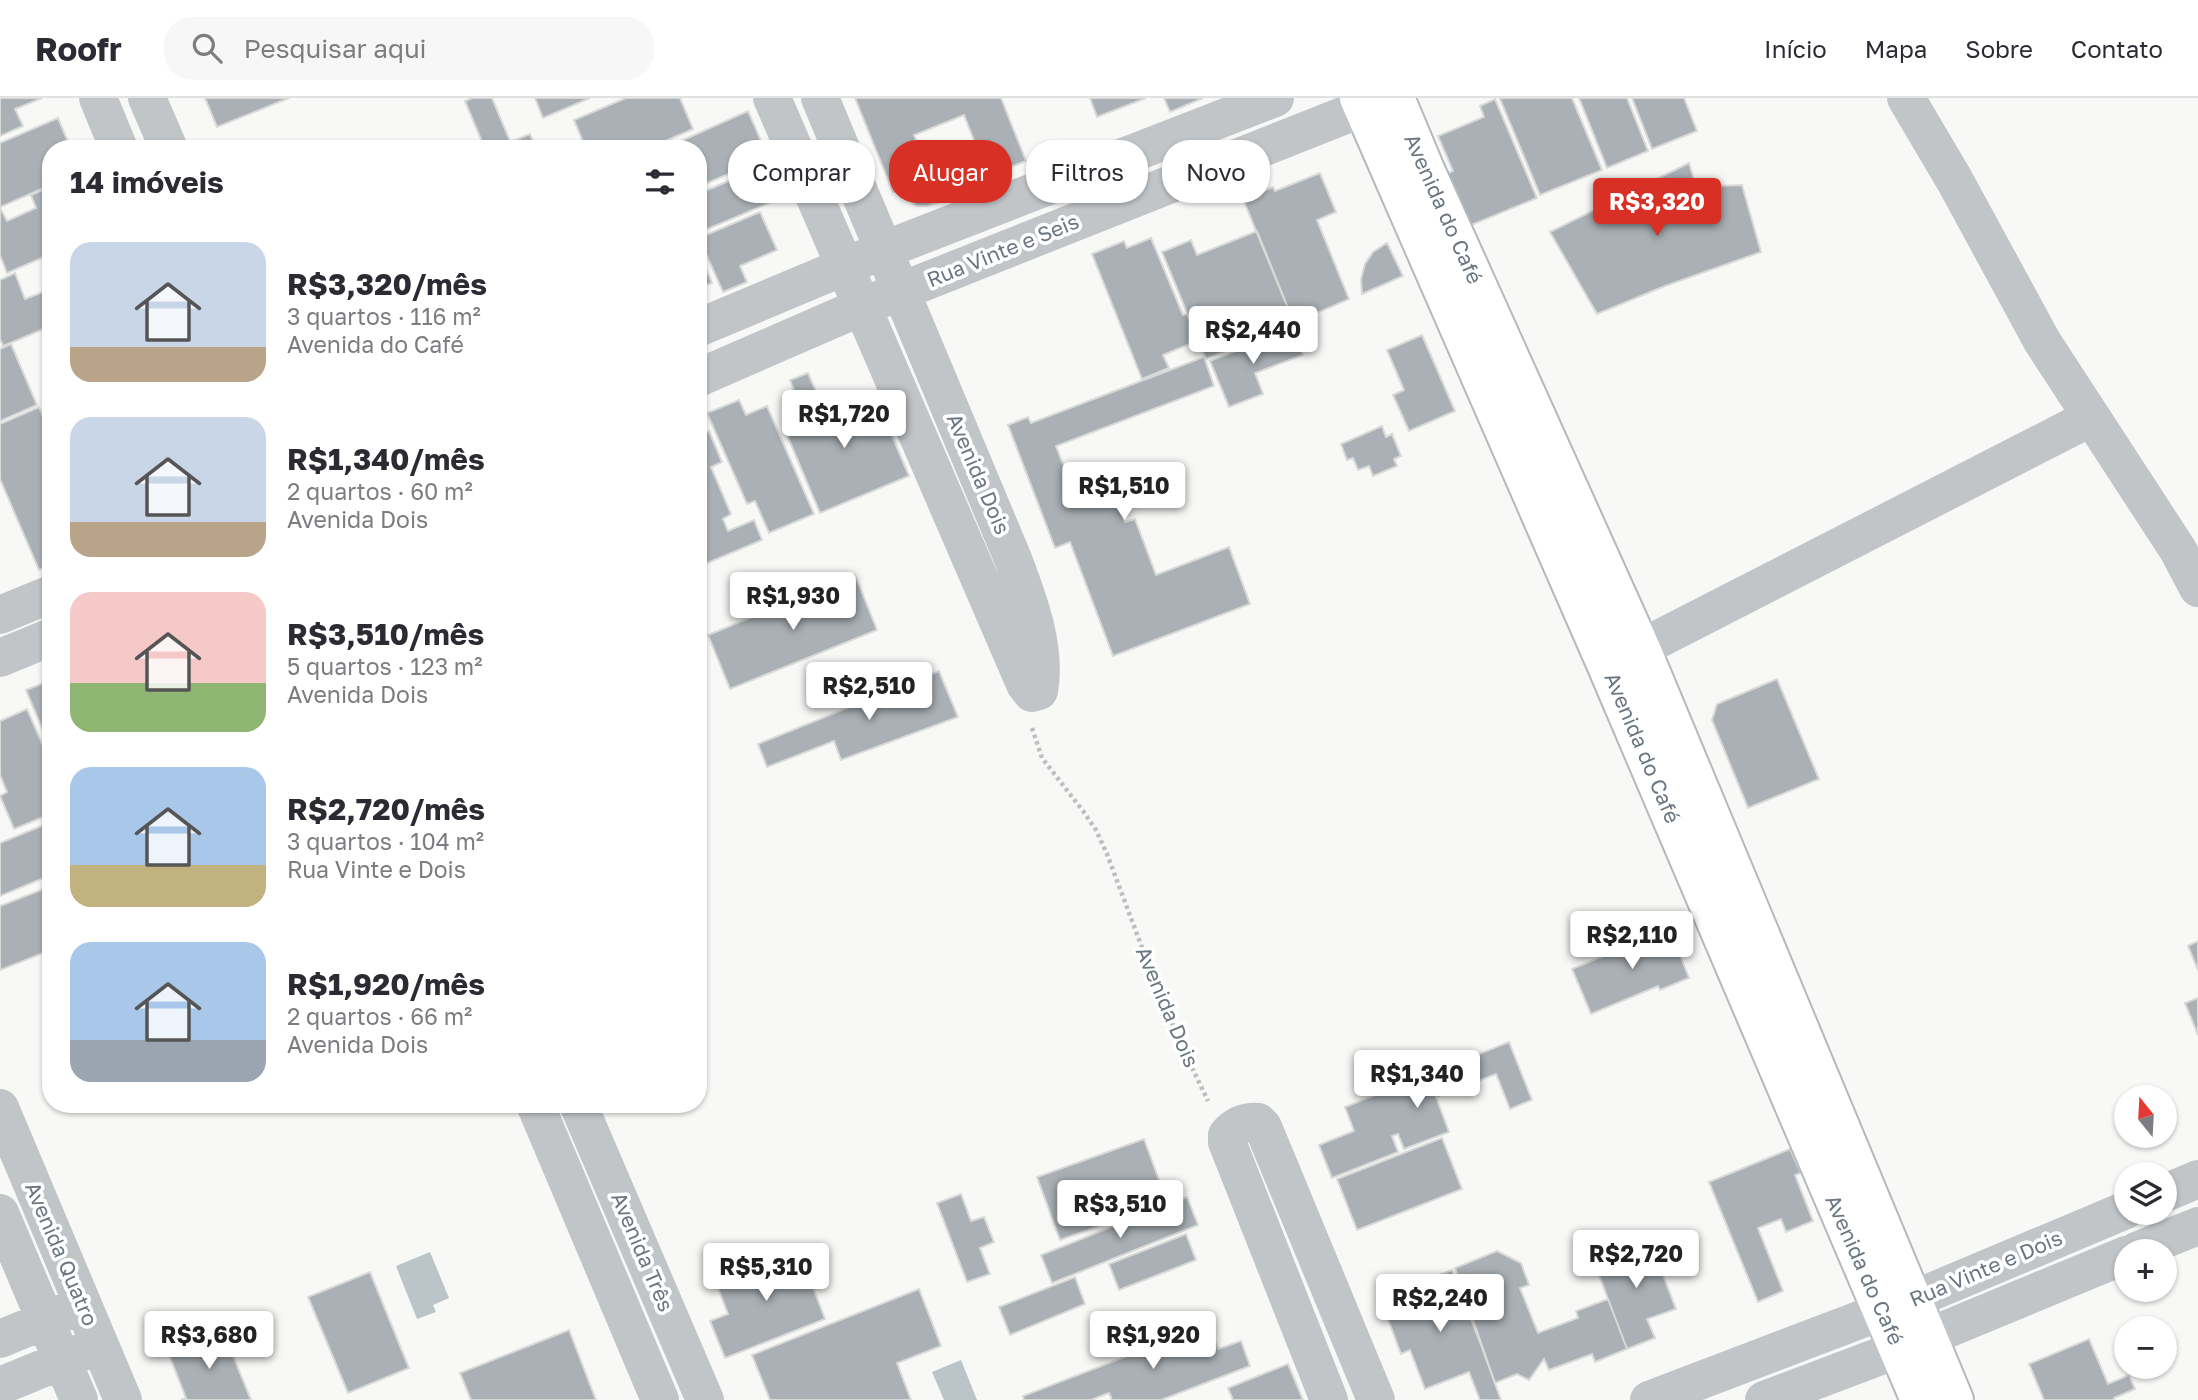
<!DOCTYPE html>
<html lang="pt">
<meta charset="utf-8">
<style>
body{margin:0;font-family:"Golos Text",sans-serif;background:#f7f7f7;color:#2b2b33;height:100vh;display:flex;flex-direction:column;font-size:26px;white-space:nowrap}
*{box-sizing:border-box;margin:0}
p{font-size:23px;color:#7c7c81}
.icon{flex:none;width:38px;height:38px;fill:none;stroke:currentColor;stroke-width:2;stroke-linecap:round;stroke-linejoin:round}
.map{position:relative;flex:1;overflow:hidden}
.details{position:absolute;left:42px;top:42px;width:665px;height:973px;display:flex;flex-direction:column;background:#fff;border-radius:28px;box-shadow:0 2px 5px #0004}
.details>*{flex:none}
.banner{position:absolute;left:728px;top:42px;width:665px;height:63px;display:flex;gap:14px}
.needle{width:46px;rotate:342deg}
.buttons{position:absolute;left:2114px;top:987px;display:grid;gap:14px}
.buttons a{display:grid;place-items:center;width:63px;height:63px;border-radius:50%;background:#fff;box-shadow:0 2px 5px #0004;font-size:35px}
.price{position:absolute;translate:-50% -60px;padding:0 16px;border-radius:7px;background:#fff;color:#222;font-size:23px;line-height:46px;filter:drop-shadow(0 2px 4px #0008)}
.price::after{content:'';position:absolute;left:50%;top:42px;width:21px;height:16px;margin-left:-10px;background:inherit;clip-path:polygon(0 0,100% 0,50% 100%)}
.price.current{background:#d93025;color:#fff}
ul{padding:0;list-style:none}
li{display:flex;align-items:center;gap:21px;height:175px;padding:0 28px}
li span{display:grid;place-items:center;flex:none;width:196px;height:140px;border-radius:21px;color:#555}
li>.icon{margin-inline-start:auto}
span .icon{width:84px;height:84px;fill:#fffc;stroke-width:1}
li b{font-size:30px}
h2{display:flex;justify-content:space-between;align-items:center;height:84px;padding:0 28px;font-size:30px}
.tag{padding:0 24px;border-radius:28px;background:#fff;box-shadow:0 2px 5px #0004;font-size:24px;line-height:63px}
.tag.current{background:#d93025;color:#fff}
header{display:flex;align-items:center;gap:42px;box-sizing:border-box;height:98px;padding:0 35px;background:#fff;border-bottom:2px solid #e1e1e2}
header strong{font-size:33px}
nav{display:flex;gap:38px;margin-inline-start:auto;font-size:24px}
.search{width:490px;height:63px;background:#f7f7f7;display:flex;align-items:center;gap:18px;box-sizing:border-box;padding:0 24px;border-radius:28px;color:#7c7c81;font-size:26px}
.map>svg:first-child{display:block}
.water{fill:#bbc4c8}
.building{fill:#aab0b5;stroke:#d9d9d8;stroke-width:2}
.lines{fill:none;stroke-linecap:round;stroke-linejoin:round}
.secondary-casing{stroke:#b5b9bd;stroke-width:42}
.path{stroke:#bcbec0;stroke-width:4.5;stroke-dasharray:3.5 3.5;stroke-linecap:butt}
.minor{stroke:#c2c5c8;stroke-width:38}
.secondary{stroke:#fff;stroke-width:38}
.labels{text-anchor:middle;stroke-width:7;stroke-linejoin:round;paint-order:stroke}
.street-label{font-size:21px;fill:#6b7682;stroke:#fff}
</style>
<header>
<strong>Roofr</strong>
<div class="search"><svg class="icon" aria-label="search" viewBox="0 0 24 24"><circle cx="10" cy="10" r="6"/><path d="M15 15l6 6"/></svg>Pesquisar aqui</div>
<nav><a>Início</a><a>Mapa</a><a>Sobre</a><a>Contato</a></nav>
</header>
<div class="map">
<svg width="2198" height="1302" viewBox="0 0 2198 1302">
<rect width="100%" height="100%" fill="#f8f8f6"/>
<path class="water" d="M430,1154L449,1200L433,1207L436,1214L417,1221L396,1168Z
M961,1262L977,1302H944L932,1274Z"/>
<path class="building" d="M0,0H42L15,11L23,28L0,38Z
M205,0H289L217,29Z
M472,0H492L510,43L491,51H485L465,3Z
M535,0H590L543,20Z
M626,0H680L693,31L647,51H586L574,22Z
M855,0H1001L1026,63L988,78L964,17L914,37L940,104L927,108H917L909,103L903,89L893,94Z
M1090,0H1146L1097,19Z
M1164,0H1203L1170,14Z
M1503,0H1572L1602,72L1540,97L1500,1Z
M1579,0H1627L1648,53L1607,70Z
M1632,0H1684L1697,33L1652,51Z
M1495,1L1537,100L1459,132L1438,80L1453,73L1438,38L1484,19L1480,8Z
M748,13L768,59L698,89V51H663Z
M58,20L71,51H51V87L0,109V45Z
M530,36L536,51H513L510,44Z
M1689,65L1696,89L1742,87L1761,154L1665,188L1597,216L1550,134Z
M759,70L774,103L698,135V96Z
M1320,75L1336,114L1317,122L1349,201L1294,225L1243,101L1273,89L1275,93Z
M51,88V156L7,175L0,157V110L7,123L36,110L31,97Z
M760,114L777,152L740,168L747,184L723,194L699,140Z
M1257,133L1294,225L1206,261L1162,154L1191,142L1197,157Z
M1151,140L1183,217L1187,216L1197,243L1163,257L1169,270L1142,281L1092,156L1124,143L1127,150Z
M1387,145L1403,178L1362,196L1361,181L1365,166L1373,154Z
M698,152L712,185L698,190Z
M15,175L25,201L51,191V228L3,248L0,241V182Z
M1293,231L1303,257L1255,275L1263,296L1229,309L1210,263Z
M1422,237L1455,313L1409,333L1393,297L1404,292L1387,252Z
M11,246L37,307L0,323V251Z
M1204,259L1214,288L1056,348L1072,390L1107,376L1125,424L1135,421L1156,477L1229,449L1250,506L1113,558L1070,444L1055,450L1008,327L1028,319L1031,325Z
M808,275L828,322L877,302L909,378L820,415L787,337L808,328L790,282Z
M739,302L746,317L767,308L814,416L769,435L755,403L747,406L707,315Z
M39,309L51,336V467L39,472L0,381V326Z
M1382,328L1386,339L1392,336L1401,358L1394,361L1397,368L1373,378L1369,368L1358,372L1353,360L1347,362L1341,346Z
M709,333L722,364L711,369L731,416L723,421L728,433L754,422L762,442L698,469V338Z
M855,477L877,532L730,591L708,537Z
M939,573L958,619L841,662L834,643L767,669L758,646Z
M1777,581L1819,681L1748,710L1712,622L1717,606Z
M51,582V652L26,592Z
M27,611L51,666V697L47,699L51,709V716L14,731L0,698L7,694L0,677V623Z
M51,724V777L0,798V745Z
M51,788V852L0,872V808Z
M1668,827L1689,880L1660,892L1658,888L1591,916L1572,871L1640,843L1638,839Z
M2198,843V872L2188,848Z
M2198,900V937L2185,905Z
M1509,944L1532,1002L1510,1011L1496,976L1436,999L1449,1034L1404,1051L1398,1036L1392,1038L1398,1054L1332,1080L1319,1047L1354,1033L1345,1009Z
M1442,1040L1462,1091L1357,1132L1337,1081Z
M1144,1041L1167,1104L1060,1142L1037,1079Z
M1790,1051L1801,1075L1795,1077L1813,1123L1786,1134L1781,1121L1758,1130L1783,1193L1758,1204L1709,1084Z
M961,1096L971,1123L984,1119L994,1144L980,1150L990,1176L967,1184L937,1105Z
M1187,1099L1198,1127L1052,1185L1041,1157Z
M1186,1136L1196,1162L1119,1192L1109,1166Z
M1653,1141L1667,1176L1663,1177L1676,1211L1647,1221L1655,1240L1627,1251L1594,1164Z
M798,1150L825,1221L725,1260L710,1223L728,1216L715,1182Z
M1497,1153L1521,1165L1529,1187L1520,1190L1538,1235L1578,1220L1576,1213L1608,1201L1627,1251L1595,1264L1592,1256L1549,1272L1544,1261L1529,1282L1517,1276L1495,1285L1455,1170Z
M1452,1172L1481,1247L1501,1302H1480L1469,1274L1425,1291L1410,1252L1401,1256L1388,1221L1395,1218L1387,1196Z
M370,1174L409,1270L348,1295L308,1199Z
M1075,1179L1085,1206L1010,1237L999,1209Z
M919,1191L941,1248L897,1265L911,1302H770L752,1257Z
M1208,1227L1218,1251L1241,1243L1250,1268L1161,1302H1112L1109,1295L1091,1302H1024L1023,1298Z
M569,1232L596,1302H471L460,1275Z
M223,1233L251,1302H181L186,1300L168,1254Z
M2089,1241L2108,1286L2129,1277L2135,1291L2114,1300V1302H2044L2029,1266Z
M1288,1266L1303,1302H1233L1228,1290Z"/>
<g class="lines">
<g class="secondary-casing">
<path id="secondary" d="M1359,0L1607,568L1920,1302
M1395,0L1426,74L1641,551L1954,1302"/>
</g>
<path class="path" d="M1032,630L1042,660L1083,713L1096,732L1107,756L1159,895L1186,957L1208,1003"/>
<path class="minor" d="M98,0L119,51
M147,0L169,51
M772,0L1025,586L1032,595L1039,593C1047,550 1028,501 1013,461L820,0
M1906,0L1955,83L2042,243L2178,452L2198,490
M698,230L884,152L1275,0
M698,280L861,209L1388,0
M0,517L51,496
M0,560L51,539
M1612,565L2090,320
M535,1006L660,1302
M578,1006L705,1302
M0,1010L123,1302
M2165,1095L2198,1081
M0,1115L79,1302
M2136,1153L2198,1128
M0,1241L68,1213
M0,1288L85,1253
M1329,1302L1227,1044V1037C1235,1028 1245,1023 1258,1024L1263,1029L1376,1302
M1649,1302L1912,1202L2126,1112
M1764,1302L1899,1251L2126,1157"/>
<use href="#secondary" class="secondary"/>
</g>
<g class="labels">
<g class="street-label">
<text transform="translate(1443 111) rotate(66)" y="7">Avenida do Café</text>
<text transform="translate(1003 153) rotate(-22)" y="7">Rua Vinte e Seis</text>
<text transform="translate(978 376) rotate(67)" y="7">Avenida Dois</text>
<text transform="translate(1642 650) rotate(67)" y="7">Avenida do Café</text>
<text transform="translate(1167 909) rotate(67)" y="7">Avenida Dois</text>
<text transform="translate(642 1154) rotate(67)" y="7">Avenida Três</text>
<text transform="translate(61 1156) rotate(67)" y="7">Avenida Quatro</text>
<text transform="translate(1986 1171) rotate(-23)" y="7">Rua Vinte e Dois</text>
<text transform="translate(1864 1172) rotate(66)" y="7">Avenida do Café</text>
</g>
</g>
</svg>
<div class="buttons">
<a><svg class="needle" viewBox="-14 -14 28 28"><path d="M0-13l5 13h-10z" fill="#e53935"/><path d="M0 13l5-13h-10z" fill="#7c7c81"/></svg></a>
<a><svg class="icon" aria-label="layers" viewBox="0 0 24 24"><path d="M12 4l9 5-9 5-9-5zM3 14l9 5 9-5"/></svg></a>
<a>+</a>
<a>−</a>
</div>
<b class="price current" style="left:1657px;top:140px">R$3,320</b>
<b class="price" style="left:1253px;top:268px">R$2,440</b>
<b class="price" style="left:844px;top:352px">R$1,720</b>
<b class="price" style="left:1124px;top:424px">R$1,510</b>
<b class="price" style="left:793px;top:534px">R$1,930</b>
<b class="price" style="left:869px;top:624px">R$2,510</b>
<b class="price" style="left:1632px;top:873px">R$2,110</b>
<b class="price" style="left:1417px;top:1012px">R$1,340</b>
<b class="price" style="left:1120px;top:1142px">R$3,510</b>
<b class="price" style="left:1636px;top:1192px">R$2,720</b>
<b class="price" style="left:766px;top:1205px">R$5,310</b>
<b class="price" style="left:1440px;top:1236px">R$2,240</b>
<b class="price" style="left:209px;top:1273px">R$3,680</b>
<b class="price" style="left:1153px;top:1273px">R$1,920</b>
<div class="banner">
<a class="tag">Comprar</a>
<a class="tag current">Alugar</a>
<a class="tag">Filtros</a>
<a class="tag">Novo</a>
</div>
<section class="details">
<h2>14 imóveis<svg class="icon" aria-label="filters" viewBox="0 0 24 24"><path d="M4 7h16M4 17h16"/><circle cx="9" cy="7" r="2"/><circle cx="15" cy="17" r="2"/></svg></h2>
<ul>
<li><span style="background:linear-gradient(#c9d6e8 75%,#b9a48a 0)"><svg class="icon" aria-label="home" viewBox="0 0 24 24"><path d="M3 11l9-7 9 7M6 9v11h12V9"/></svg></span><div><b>R$3,320/mês</b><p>3 quartos · 116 m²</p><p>Avenida do Café</p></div></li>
<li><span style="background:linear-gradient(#c9d6e8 75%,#b9a48a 0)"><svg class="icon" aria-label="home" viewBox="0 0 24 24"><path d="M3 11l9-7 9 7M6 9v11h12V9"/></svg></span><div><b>R$1,340/mês</b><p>2 quartos · 60 m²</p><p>Avenida Dois</p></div></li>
<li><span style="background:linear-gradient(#f6c9c9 65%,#8fb573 0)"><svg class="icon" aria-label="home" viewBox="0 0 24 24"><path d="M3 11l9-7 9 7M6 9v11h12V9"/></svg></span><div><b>R$3,510/mês</b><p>5 quartos · 123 m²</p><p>Avenida Dois</p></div></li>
<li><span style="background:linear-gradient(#a9c7e8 70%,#c2b280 0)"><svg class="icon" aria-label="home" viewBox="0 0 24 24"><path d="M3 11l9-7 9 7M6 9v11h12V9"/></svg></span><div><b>R$2,720/mês</b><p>3 quartos · 104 m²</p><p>Rua Vinte e Dois</p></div></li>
<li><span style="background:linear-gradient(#a9c7e8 70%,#9aa5b1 0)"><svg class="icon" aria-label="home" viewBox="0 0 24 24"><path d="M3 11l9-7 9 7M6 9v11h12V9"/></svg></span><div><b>R$1,920/mês</b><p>2 quartos · 66 m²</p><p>Avenida Dois</p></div></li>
</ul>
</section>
</div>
